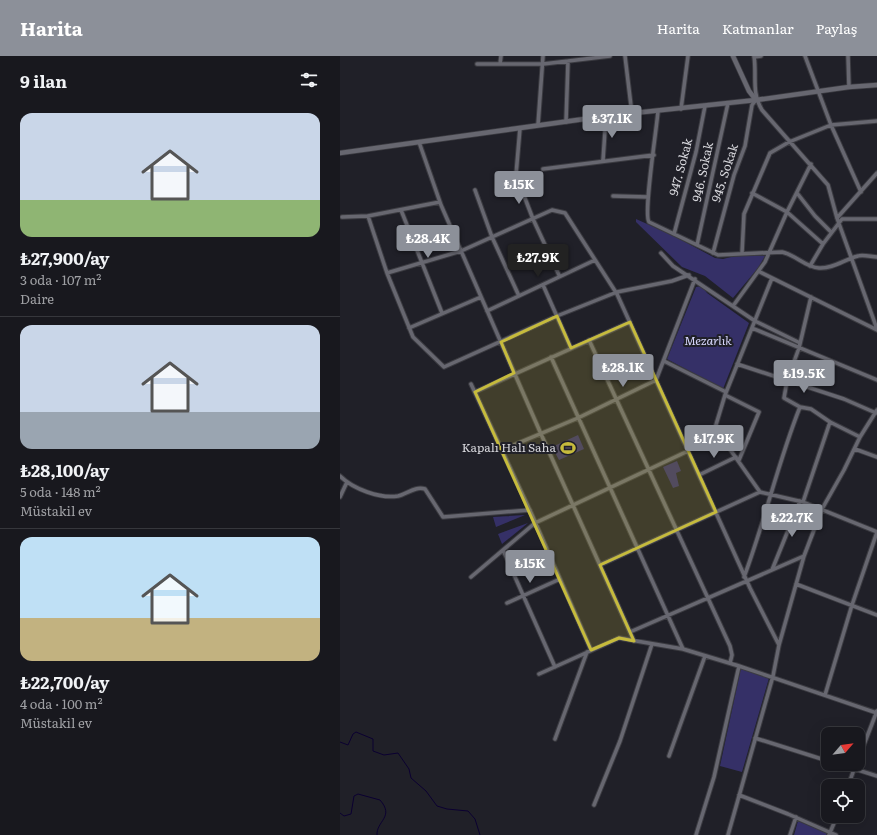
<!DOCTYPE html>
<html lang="tr">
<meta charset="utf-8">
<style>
body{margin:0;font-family:Literata,serif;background:#25252b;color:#f1f3f6;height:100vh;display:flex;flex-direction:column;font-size:15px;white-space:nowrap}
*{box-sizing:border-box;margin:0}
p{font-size:13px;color:#9fa0a4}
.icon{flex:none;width:22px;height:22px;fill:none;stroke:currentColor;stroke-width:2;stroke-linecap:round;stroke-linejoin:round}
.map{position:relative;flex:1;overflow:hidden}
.side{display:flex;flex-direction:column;background:#18181e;width:340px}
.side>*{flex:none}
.needle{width:26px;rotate:62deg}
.buttons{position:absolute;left:481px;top:671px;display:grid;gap:8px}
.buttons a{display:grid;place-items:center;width:44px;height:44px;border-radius:8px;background:#18181e;box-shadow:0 4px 16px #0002,0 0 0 1px #36373c;font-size:20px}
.price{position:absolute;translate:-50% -34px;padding:0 9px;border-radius:4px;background:#8c9099;color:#fff;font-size:13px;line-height:26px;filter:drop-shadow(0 1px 2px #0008)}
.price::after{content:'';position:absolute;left:50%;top:24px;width:12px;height:9px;margin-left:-6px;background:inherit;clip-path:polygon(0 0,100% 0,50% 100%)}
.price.current{background:#222;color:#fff}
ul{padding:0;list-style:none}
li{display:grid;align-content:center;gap:8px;height:212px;padding:0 20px}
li+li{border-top:1px solid #36373c}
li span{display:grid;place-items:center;height:124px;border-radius:12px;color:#555}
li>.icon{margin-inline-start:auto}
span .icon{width:72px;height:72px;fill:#fffc;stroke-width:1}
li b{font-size:17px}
h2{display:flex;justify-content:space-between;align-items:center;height:48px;padding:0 20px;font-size:17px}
header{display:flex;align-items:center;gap:24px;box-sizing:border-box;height:56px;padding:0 20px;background:#8c9099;color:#fff}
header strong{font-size:19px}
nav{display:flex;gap:22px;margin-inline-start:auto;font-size:14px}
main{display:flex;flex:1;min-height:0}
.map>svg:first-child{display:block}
.green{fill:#353067}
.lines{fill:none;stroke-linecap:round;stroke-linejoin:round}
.stream{stroke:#0b0031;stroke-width:1}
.minor-casing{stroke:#3b3b41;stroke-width:5.5}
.tertiary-casing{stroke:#3b3b41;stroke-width:6}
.minor{stroke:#676770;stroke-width:3.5}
.tertiary{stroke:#676770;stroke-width:4.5}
.marked{fill:#c6bb3c;fill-opacity:0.2;stroke:#c6bb3c;stroke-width:3;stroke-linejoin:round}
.labels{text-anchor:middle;stroke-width:4;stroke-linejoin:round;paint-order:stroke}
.street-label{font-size:12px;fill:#d6d6db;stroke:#202028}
.park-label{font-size:12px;font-style:italic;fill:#d9d9ff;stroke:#202028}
.poi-label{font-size:12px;fill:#d6d6db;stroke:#202028;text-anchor:end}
</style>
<header>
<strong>Harita</strong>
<nav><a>Harita</a><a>Katmanlar</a><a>Paylaş</a></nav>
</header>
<main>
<section class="side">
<h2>9 ilan<svg class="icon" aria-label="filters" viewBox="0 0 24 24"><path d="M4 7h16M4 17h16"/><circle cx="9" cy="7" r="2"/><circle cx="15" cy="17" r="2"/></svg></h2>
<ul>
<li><span style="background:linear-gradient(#c9d6e8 70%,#8fb573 0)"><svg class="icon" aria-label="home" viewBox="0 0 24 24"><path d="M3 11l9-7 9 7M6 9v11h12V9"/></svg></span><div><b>₺27,900/ay</b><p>3 oda · 107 m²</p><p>Daire</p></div></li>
<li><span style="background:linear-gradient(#c9d6e8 70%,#9aa5b1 0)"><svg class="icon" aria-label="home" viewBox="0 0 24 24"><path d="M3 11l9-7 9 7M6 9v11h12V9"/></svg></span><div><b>₺28,100/ay</b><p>5 oda · 148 m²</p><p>Müstakil ev</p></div></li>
<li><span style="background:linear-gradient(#bfe0f5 65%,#c2b280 0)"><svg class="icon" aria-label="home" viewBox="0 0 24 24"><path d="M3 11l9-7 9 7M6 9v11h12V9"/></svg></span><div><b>₺22,700/ay</b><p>4 oda · 100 m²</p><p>Müstakil ev</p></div></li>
</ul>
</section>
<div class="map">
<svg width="537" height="779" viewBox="0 0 537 779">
<rect width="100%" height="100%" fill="#202028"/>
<path class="green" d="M296,163L334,180L375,202L383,203L403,198L425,200L418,212L393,242L365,220L342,211L296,166Z
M362,230L367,237L409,267L383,333L327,303L356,231Z
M238,379L244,393L219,404L212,391Z
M337,405L341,415L336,417L339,430L333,432L323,411Z
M185,459L156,471L153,461Z
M188,467L162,488L158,478Z
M401,612L429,622L402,716L380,710Z
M458,765L487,777L486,779H454Z"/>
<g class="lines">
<path class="stream" d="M0,686L8,689L13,678L16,676L33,683V695L44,699L58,697L69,713L71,722L86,735L97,750L107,753L128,755L135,763L140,779
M0,757L4,760L11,758L14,740L18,738L40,744C55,761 36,765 37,779"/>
<g class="minor-casing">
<path id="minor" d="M285,0L292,58
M414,0C417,20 411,36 422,54L488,129L497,162L537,273
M465,0L491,69L521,136
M508,0L509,31
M414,1L421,0
M137,8H203L270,0
M160,8L161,0
M341,53L348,0
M318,55C317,71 303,158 309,166L378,199L442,196C456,199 465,211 479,212C493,213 505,203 518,200C523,198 532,201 537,201
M226,66L228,5
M198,69L203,0
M180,72L176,119L193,163L219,219
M79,86L101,149L201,378L294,585
M263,104L266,60
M203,113L314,99
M135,134L152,181L179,240
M412,137L447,156L483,188
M457,137L475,160L491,176
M273,140L308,141
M61,154L102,257
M28,160L47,217L73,281L104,311L217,260L277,236L332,225L349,219
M2,161L28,160L100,146
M497,162L537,117
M334,178L356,96L365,50
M357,189L388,47
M321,197L333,210L415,265L460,287
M373,197L394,119L405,90L412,49L416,44
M402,197L404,158L430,97L449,86L491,69L537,65
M470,210L483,188L502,163H537
M420,216L537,274
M47,217L121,195L212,154L225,157L277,238L410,532L439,589
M432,222L385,339L375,372L420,436L463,446L537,476
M203,229L231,292
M471,241L459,292L447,325L444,342L460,351L471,353L490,366L520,381
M393,250L425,206L447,156L471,108
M147,255L255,204
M69,272L141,241
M412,272L537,324
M249,284L390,590L392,599L390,607
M211,301L343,593
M324,305L386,336
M397,308L504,343L536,357
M131,328L192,459L251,594
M135,336L290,266
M385,339L419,356L399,404
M515,393L537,401
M162,394L238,362L316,324L355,223
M359,419L396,401
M0,420C13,433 40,443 58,440C67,438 75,430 85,433L103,461L190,454
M0,441L7,426
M463,446L490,366
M163,494L215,611
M260,509L420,436
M432,514L460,445
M131,521L195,467L348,395C351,381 363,376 375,372
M404,521C425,465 438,406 460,351
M456,528L537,559
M167,547L220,523
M290,576L464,500
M199,618L279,582L343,593L399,610L537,657
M485,639L512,549L537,476
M415,682L488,705
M215,683L247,596
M329,700L365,600
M518,704L537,655
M499,708L537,720
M508,730L516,708
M399,739L448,758L496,779
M254,749L280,685L312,588
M356,779L374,721L399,610
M388,779L433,620L439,589L464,500L482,453L504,414L520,381L537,354
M450,779L456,761
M489,779L497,760"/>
</g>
<g class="tertiary-casing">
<path id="tertiary" d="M393,0L409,35L416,44
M0,97L266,60L416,44L509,31L537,29"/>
</g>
<use href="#minor" class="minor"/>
<use href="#tertiary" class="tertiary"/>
</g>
<path class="marked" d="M217,260L231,292L290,266L376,456L260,509L294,585L279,582L251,594L135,336L174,317L161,286Z"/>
<defs>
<g id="stadium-bare" transform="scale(1.2)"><path d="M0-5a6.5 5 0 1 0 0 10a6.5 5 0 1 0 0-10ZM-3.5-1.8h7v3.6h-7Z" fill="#c6bb3c" stroke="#202028" stroke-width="2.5" paint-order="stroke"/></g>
</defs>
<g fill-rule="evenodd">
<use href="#stadium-bare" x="228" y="392"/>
</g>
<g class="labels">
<g class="street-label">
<text transform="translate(341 111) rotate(-75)" y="4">947. Sokak</text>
<text transform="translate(363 116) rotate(-78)" y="4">946. Sokak</text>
<text transform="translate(385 117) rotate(-72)" y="4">945. Sokak</text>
</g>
<g class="park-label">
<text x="368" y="289">Mezarlık</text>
</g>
<g class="poi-label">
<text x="216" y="396">Kapalı Halı Saha</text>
</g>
</g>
</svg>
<div class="buttons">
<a><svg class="needle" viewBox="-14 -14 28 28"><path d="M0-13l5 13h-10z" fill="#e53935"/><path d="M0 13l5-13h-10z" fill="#9fa0a4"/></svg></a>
<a><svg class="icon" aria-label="locate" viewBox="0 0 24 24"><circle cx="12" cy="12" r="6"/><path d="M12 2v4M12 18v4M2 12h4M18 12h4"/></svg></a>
</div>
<b class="price" style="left:272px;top:83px">₺37.1K</b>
<b class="price" style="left:179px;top:149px">₺15K</b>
<b class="price" style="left:88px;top:203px">₺28.4K</b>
<b class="price current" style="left:198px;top:222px">₺27.9K</b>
<b class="price" style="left:283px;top:332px">₺28.1K</b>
<b class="price" style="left:464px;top:338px">₺19.5K</b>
<b class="price" style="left:374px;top:403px">₺17.9K</b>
<b class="price" style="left:452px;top:482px">₺22.7K</b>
<b class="price" style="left:190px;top:528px">₺15K</b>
</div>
</main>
